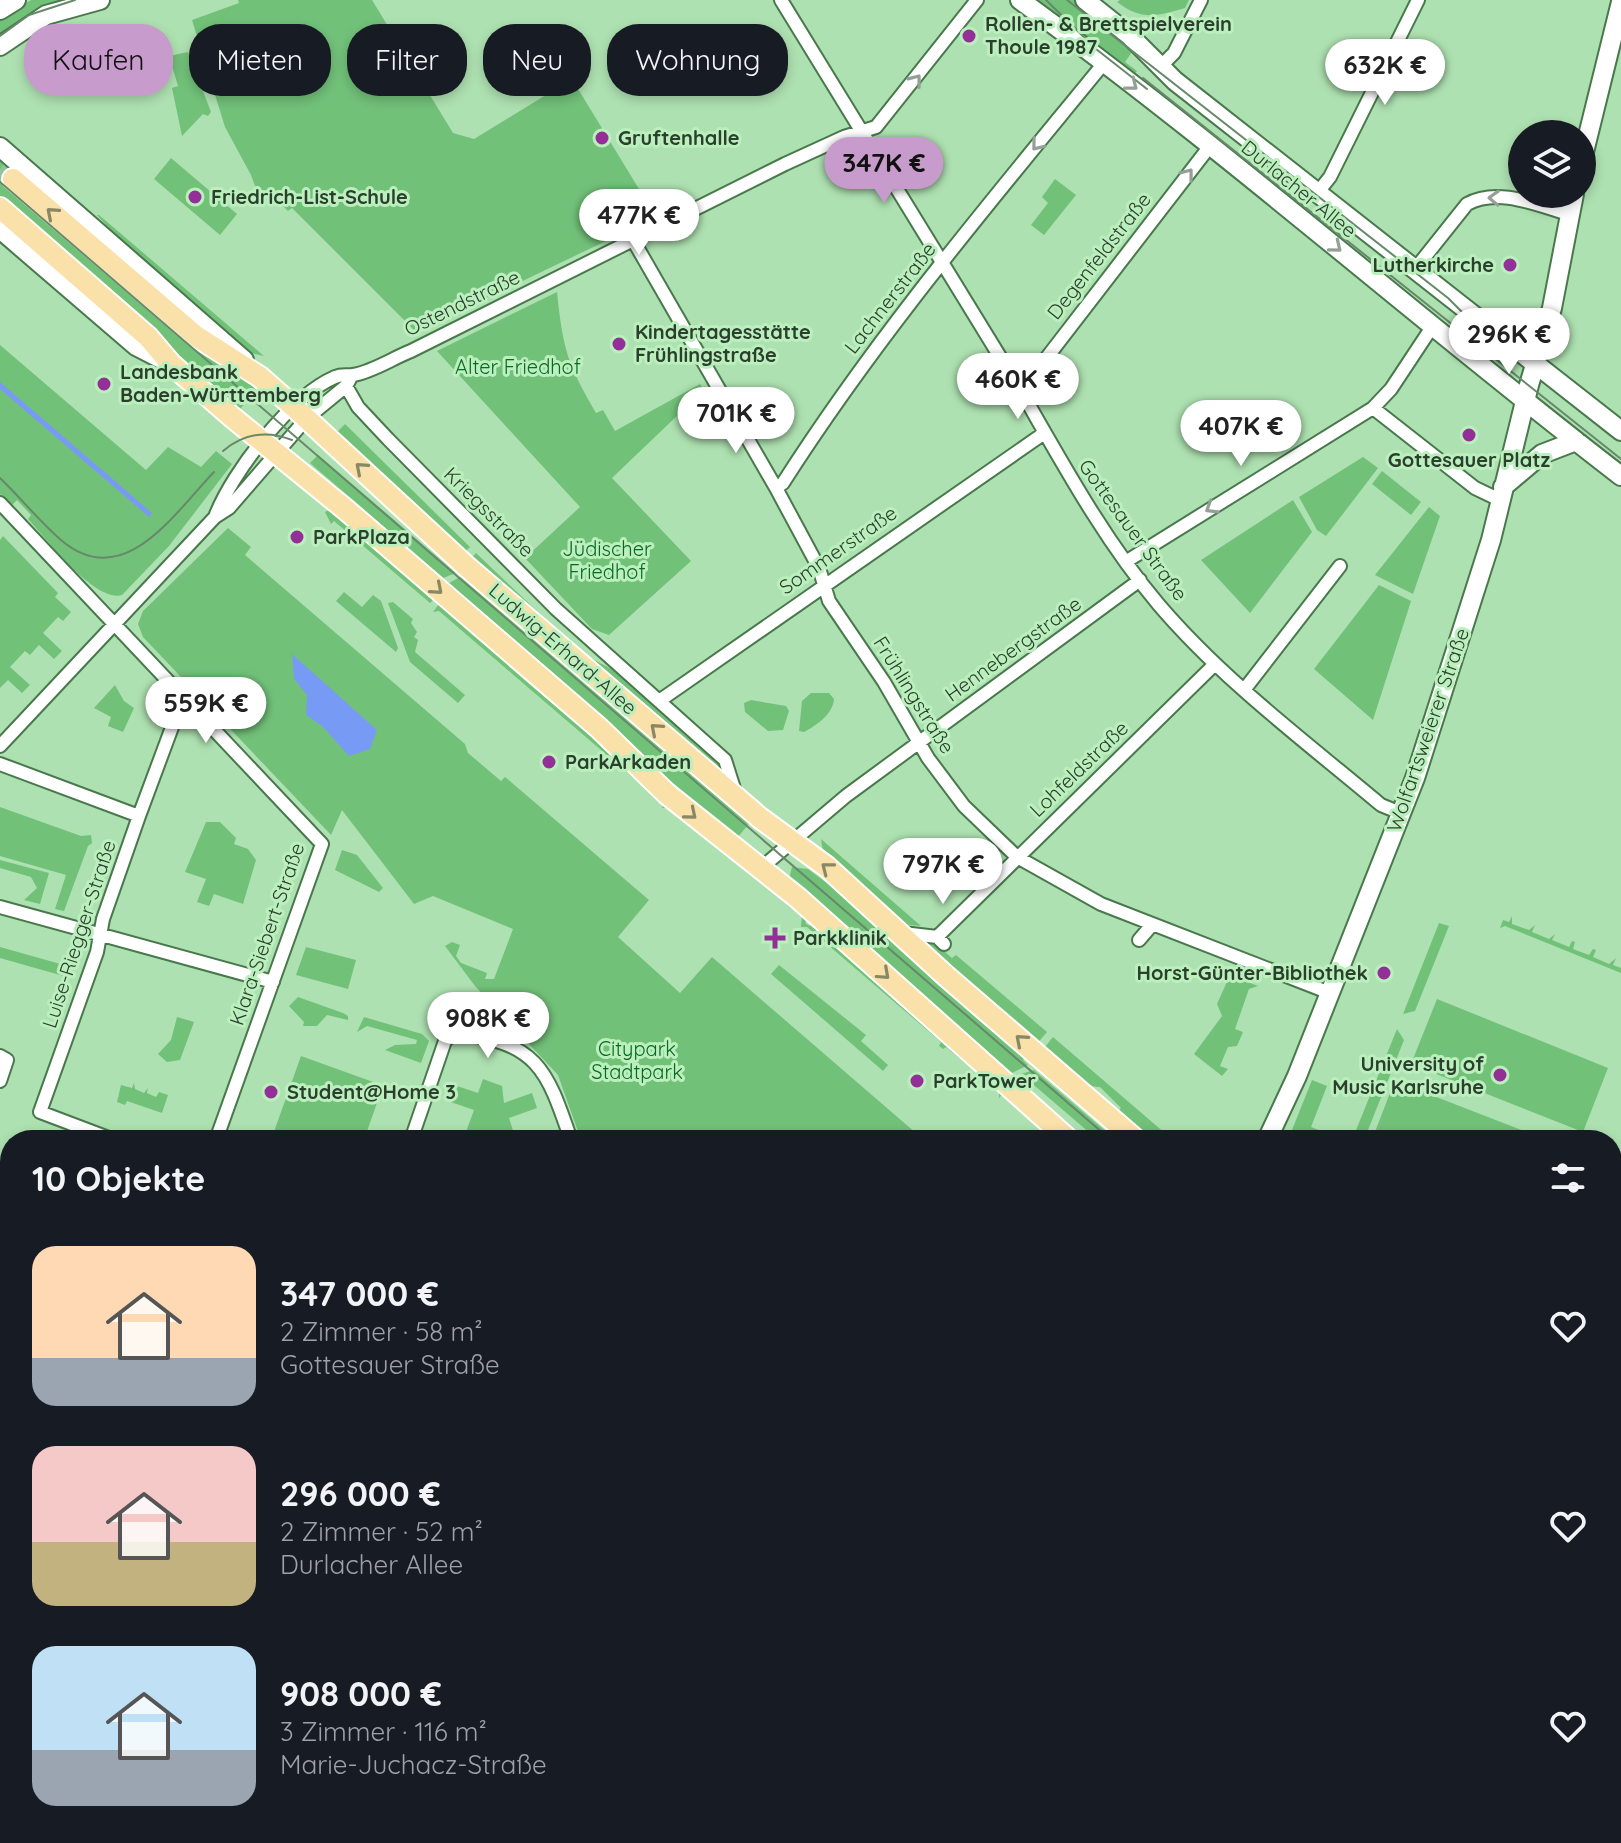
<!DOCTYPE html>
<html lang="de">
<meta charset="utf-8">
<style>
body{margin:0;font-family:Quicksand,sans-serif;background:#242831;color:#f1f3f6;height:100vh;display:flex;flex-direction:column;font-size:30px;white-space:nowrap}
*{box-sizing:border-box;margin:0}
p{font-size:26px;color:#9ea1a6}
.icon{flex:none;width:44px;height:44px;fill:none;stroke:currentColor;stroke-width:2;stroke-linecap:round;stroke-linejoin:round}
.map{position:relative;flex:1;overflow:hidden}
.drawer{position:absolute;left:0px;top:1130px;width:1622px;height:714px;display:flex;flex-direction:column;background:#171b24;border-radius:32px 32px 0 0;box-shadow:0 4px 12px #0003}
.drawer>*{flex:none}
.guide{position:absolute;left:24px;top:24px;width:800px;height:72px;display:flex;gap:16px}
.tools{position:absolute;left:1508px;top:120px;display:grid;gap:16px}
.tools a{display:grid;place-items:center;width:88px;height:88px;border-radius:50%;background:#171b24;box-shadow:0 4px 12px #0003;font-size:40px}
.price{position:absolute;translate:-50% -68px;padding:0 18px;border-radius:28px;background:#fff;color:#222;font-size:26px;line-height:52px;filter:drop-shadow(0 2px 4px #0008)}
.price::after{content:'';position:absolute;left:50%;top:48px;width:24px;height:18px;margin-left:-12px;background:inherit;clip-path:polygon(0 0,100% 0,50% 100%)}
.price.active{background:#c79bcb;color:#111}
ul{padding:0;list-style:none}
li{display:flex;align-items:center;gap:24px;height:200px;padding:0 32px}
li span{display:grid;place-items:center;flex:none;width:224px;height:160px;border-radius:24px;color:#555}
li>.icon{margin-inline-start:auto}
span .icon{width:96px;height:96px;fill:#fffc;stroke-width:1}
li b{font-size:34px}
h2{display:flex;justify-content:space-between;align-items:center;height:96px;padding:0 32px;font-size:34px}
.tag{padding:0 28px;border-radius:32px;background:#171b24;box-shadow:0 4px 12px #0003;font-size:28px;line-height:72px}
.tag.active{background:#c79bcb;color:#111}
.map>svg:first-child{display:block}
.green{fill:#72c179}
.water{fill:#779bf4}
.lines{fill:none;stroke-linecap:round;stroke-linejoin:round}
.primary-tunnel{stroke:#94c196;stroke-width:20;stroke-dasharray:20 10;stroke-linecap:butt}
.street-casing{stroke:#48784c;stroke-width:16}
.secondary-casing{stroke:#48784c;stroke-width:22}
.primary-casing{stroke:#fff;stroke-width:24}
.street{stroke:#fff;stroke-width:12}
.secondary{stroke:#fff;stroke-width:18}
.primary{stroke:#fae1a9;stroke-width:20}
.tram{stroke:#668969;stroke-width:2}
.oneway{stroke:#949f96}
.oneway2{stroke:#888864}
.poi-dot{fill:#933097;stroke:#bbefbd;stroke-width:3}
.labels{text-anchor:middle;stroke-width:6;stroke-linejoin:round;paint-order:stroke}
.poi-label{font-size:20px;font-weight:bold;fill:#2a3f2c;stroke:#bbefbd;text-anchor:start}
.street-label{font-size:20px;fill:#2a3f2c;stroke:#bbefbd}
.park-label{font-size:20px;fill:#096922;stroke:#bbefbd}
</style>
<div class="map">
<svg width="1621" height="1843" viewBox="0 0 1621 1843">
<rect width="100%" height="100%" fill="#aee1b1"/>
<path class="green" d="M31,0H86L0,40V18Z
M238,0H372L453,133L474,139L572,79L656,217L416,332L292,208L288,211L274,197L261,202L251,175L225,127L192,20L239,3Z
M1029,0H1075L1132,52L1125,62L1137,71L1133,76Z
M1120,0H1189L1185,8C1157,16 1142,21 1117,2Z
M188,52L211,112L208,116L203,114L182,136L172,88L178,86L169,56Z
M171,158L237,214L220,235L154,179Z
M0,160L20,169L217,356L270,397L257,390L240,409L0,198Z
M1055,179L1076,195L1044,235L1031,225L1048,203L1042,197Z
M97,215H99L264,356L250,353L126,247Z
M557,292C563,349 567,363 596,413L603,410L615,431L700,384L706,394L678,410L680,413L612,478L691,561L609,635L592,629L525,558L580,507L437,351Z
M0,345L146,470L168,447L201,467L216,451L232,464L169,546L122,595C95,603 46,538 28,519L31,515L17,500L11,506L0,494Z
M345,424L470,547L463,554L333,436Z
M318,455L323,459L456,573L443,578L310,463Z
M1363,457L1378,468L1326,536L1317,530L1299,497Z
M1382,471L1421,502L1411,515L1372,484Z
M1293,500L1312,532L1250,613L1201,560Z
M1429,507L1440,516L1413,594L1375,575Z
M329,510L437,596L430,603L334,521L331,524L325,512Z
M228,528L251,547L245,555L465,744L468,753L501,781L505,777L649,900L618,937L680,993L712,957L924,1140H581L558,1075L475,986L445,946L452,942L460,945L456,956L461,963L487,973L485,979H494L513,929L433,896L414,904L342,810L331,835L143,637L138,624L143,611Z
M3,536L58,593L55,597L71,612L63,621L58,617L43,633L62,651L54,659L39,645L30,655L25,651L10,667L30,685L22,693L8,680L0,688V540Z
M476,553L581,653L627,677L720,761L728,779L470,560Z
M467,573L753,819L737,838L450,592L454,587L449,583Z
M1379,585L1411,601L1373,720L1314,669Z
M344,592L362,607L373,595L381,601L398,648L396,652L336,601Z
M442,600L595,734L672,807L662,808L664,804L439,611L433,612Z
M393,602L413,619L411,623L417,632L414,637L418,640L415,652L465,695L458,703L410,662L388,603Z
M115,685L124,701L134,708L123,732L108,726L111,717L94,708Z
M811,693H829L834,699C833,714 817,725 804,732L799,731L802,701Z
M751,700L786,706L789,711L783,730L768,731L745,712L744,703Z
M0,807L81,836L91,835L92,843L88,846L64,911L55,909L66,875L0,856Z
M206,822H220L236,838L234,844L248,849L256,860L243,904L214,894L209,906L197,902L206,879L185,872Z
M821,839L921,926L901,924L824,858Z
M342,850L357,855L383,888L379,892L335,870Z
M0,860L49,873L40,904L24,900L37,888L31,877L0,868Z
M792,867L808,869L831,886L1027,1055L1023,1060L1028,1065L1010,1074L789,879Z
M802,915L809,917L805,923L810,926L814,921L1005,1092L999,1098V1092L946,1047L943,1049L939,1046L941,1042L807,927H801Z
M1512,916V924L1529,930L1535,925L1532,932L1549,939L1555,934L1552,940L1569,947L1572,941L1575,942L1573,949L1589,955L1593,949L1596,950L1593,957L1609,964L1616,958L1613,965L1621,968V973L1505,926L1500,928L1503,920L1509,922Z
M1439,923L1449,926L1415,1011L1403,1014Z
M920,938L933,941L952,958L956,955L1047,1032L1035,1046L936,961Z
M0,947L64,965L73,961L67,977L0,958Z
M306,947L356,960L348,989L296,975Z
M779,965L866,1035L861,1041L888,1065L883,1071L771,974Z
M1230,975L1258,986L1249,989L1235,1029L1243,1032L1237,1046L1228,1047L1220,1066L1228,1069L1222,1076L1194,1054L1222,1016L1217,1004Z
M298,997L343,1013L348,1016V1020L327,1015L317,1026H303L304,1022L289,1006Z
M1437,999L1608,1068L1583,1132L1411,1064Z
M177,1017L194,1022L180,1060L167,1062L158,1054L171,1040Z
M364,1017L422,1034L429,1041L421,1063L385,1050L395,1045L416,1044L417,1040L367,1026L357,1032Z
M1397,1029L1404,1040L1364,1140H1352Z
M1053,1037L1173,1140H1144L1119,1110L1121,1108L1100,1087C1078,1087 1059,1067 1041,1052Z
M301,1056L387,1087L383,1098L379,1097L364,1140H343L333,1132L325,1140H271Z
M1034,1070L1116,1140H1098L1021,1074Z
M483,1079L502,1086L504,1103L532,1093L537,1108L509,1118L516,1140H463L474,1110L445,1100L451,1084L478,1093Z
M1312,1080L1327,1086L1311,1127L1345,1140H1288Z
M1395,1080V1081L1547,1140H1376L1373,1137Z
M134,1083L135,1089L144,1093L148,1088L147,1093L156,1097L159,1092L168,1095L162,1113L127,1101L125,1105L117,1102L121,1085L132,1088Z
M0,1274L10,1282V1376L0,1372V1319L9,1301L0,1296Z
M1612,1284L1621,1288V1547L1612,1539Z"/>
<path class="water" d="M0,382L152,513L149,517L0,389Z
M292,654L377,730L370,749L349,756L322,726L306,715L307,695L294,679Z"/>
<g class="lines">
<path class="primary-tunnel" d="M0,169L13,179"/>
<g class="street-casing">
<path id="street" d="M781,0L1021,391C1063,464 1104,540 1159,605C1224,681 1305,741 1381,805L1403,814
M1160,67L1174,53L1201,0
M1318,192L1330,177L1418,0
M633,240L776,488L819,568L829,601L884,682L928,758L964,806L1017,857L1101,904L1330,993
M1416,268L1467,204C1498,187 1537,205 1569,214
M346,386L358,407L388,439L556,609L725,760L737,798
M1021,391L1210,146
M1373,408L1475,488L1500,500
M776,488L783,483C878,334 993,199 1104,63
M0,503L322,844L216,1140
M215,517C232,472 291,396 335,377C342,374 347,376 353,375C372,372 393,358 411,351L785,164L844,137L876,127L977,0
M1127,561L1373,408L1391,389L1432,327
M1244,690L1340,566
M659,701L1043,434
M0,746L215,517L229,508L307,418L346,386L350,379
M0,764L139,816
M760,869L846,796L1140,580
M0,907L273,982
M903,933L937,937L944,944
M937,937L1215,664
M1139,940L1151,926
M0,1056L7,1060L0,1081
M114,1140L40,1112L97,952L103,919L139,816L184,695
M411,1140L445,1041L455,1032C538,1044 546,1067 571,1140
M0,1227L10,1231
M0,1263L10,1271"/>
</g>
<g class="secondary-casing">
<path id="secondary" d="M1020,0C1227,150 1418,320 1621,476
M1085,0L1129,35L1175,81L1621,431
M0,10L16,0
M0,46L46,15L100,0
M0,147L244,360
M1582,160L1621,2
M0,229L136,346L171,364
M1503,487L1542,454L1576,441
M1267,1140L1297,1076L1415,778L1491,540L1529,385L1552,308L1574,194
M0,1654L10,1653"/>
</g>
<g class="primary-casing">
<path id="primary" d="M13,179L196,336L260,377L294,407L466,566L760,818L827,867L946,976L1136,1140
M0,208L148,337L171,364L232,417L345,509L599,728L667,794L798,898L1069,1140
M1612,1821L1621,1820
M1300,1834V1843
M1319,1843L1420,1834
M1583,1843L1621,1840"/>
</g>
<use href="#street" class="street"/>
<use href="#secondary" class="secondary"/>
<use href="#primary" class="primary"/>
<path class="tram" d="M1046,0L1096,49L1147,89
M1067,0L1448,298L1495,345
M0,36L29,15L75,0
M1143,78L1621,459
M0,182L1111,1140
M223,451C243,434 267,430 292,440
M0,478C21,498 39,521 61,540C124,594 175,512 214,472
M1612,1317L1621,1321"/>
</g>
<defs><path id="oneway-chevron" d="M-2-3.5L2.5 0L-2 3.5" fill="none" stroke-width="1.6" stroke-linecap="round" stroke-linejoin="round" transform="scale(2)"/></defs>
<g class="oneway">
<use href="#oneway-chevron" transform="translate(916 80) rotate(-52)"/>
<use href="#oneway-chevron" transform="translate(1132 85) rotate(38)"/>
<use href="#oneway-chevron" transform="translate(1037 145) rotate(129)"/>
<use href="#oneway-chevron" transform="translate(1188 174) rotate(-52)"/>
<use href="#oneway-chevron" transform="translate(1494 198) rotate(-178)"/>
<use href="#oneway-chevron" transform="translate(1336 247) rotate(39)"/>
<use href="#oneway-chevron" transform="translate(1211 508) rotate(148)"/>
</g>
<g class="oneway2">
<use href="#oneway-chevron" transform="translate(52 213) rotate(-139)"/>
<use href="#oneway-chevron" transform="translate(361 468) rotate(-139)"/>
<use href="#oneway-chevron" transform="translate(437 589) rotate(41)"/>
<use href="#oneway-chevron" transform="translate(656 729) rotate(-139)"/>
<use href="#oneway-chevron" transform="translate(691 814) rotate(40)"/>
<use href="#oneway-chevron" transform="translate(827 868) rotate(-142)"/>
<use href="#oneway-chevron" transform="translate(884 974) rotate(42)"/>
<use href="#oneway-chevron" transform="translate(1021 1040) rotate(-139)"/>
</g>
<g class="poi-dot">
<circle cx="969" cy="36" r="8"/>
<circle cx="602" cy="138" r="8"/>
<circle cx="195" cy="197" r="8"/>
<circle cx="1510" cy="265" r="8"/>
<circle cx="619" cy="344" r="8"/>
<circle cx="104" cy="384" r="8"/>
<circle cx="1469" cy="435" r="8"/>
<circle cx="297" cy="537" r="8"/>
<circle cx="549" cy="762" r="8"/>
<path d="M771 926h8v8h8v8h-8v8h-8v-8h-8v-8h8z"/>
<circle cx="1384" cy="973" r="8"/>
<circle cx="1500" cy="1075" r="8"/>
<circle cx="917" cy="1081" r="8"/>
<circle cx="271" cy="1092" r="8"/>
</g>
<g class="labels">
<g class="poi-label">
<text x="985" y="31">Rollen- &amp; Brettspielverein<tspan x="985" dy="23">Thoule 1987</tspan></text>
<text x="618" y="145">Gruftenhalle</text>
<text x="211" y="204">Friedrich-List-Schule</text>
<text x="1494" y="272" text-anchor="end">Lutherkirche</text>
<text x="635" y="339">Kindertagesstätte<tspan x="635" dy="23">Frühlingstraße</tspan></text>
<text x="120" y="379">Landesbank<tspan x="120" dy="23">Baden-Württemberg</tspan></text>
<text x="1469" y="467" text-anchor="middle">Gottesauer Platz</text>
<text x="313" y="544">ParkPlaza</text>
<text x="565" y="769">ParkArkaden</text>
<text x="793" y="945">Parkklinik</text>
<text x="1368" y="980" text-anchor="end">Horst-Günter-Bibliothek</text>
<text x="1484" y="1071" text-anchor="end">University of<tspan x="1484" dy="23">Music Karlsruhe</tspan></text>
<text x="933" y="1088">ParkTower</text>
<text x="287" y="1099">Student@Home 3</text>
</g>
<g class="street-label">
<text transform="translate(1299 189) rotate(39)" y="7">Durlacher Allee</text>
<text transform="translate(1099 256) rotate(-52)" y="7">Degenfeldstraße</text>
<text transform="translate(890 298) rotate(-52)" y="7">Lachnerstraße</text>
<text transform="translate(462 303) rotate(-26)" y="7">Ostendstraße</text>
<text transform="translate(489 512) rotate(45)" y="7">Kriegsstraße</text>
<text transform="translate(1133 530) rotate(54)" y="7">Gottesauer Straße</text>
<text transform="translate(838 550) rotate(-35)" y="7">Sommerstraße</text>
<text transform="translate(563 649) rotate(41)" y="7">Ludwig-Erhard-Allee</text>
<text transform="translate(1013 649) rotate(-36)" y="7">Hennebergstraße</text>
<text transform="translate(914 695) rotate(58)" y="7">Frühlingstraße</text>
<text transform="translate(1428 730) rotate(-71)" y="7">Wolfartsweierer Straße</text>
<text transform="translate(1079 769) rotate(-44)" y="7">Lohfeldstraße</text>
<text transform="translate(79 934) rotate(-72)" y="7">Luise-Riegger-Straße</text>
<text transform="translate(267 934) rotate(-71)" y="7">Klara-Siebert-Straße</text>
</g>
<g class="park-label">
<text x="518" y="374">Alter Friedhof</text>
<text x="607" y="556">Jüdischer<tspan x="607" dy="23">Friedhof</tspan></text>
<text x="637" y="1056">Citypark<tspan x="637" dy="23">Stadtpark</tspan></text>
</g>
</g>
</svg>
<div class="tools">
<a><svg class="icon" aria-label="layers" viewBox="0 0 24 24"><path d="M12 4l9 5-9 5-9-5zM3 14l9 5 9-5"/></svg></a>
</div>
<b class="price" style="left:1385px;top:107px">632K €</b>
<b class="price active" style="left:884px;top:205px">347K €</b>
<b class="price" style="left:639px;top:257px">477K €</b>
<b class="price" style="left:1509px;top:376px">296K €</b>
<b class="price" style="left:1018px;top:421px">460K €</b>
<b class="price" style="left:736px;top:455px">701K €</b>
<b class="price" style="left:1241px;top:468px">407K €</b>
<b class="price" style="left:206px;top:745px">559K €</b>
<b class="price" style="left:943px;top:906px">797K €</b>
<b class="price" style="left:488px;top:1060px">908K €</b>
<div class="guide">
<a class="tag active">Kaufen</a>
<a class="tag">Mieten</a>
<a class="tag">Filter</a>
<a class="tag">Neu</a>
<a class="tag">Wohnung</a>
</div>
<section class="drawer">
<h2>10 Objekte<svg class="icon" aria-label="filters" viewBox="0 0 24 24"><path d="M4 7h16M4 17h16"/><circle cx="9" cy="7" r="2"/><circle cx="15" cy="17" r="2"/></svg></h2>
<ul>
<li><span style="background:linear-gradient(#ffd9b3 70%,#9aa5b1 0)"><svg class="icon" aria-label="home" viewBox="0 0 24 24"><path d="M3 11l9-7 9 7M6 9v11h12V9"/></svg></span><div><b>347 000 €</b><p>2 Zimmer · 58 m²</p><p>Gottesauer Straße</p></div><svg class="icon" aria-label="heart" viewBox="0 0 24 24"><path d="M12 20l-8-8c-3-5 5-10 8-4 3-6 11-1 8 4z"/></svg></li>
<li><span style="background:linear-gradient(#f6c9c9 60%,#c2b280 0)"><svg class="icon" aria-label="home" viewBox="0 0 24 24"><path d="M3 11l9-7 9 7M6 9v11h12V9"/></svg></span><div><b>296 000 €</b><p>2 Zimmer · 52 m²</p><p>Durlacher Allee</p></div><svg class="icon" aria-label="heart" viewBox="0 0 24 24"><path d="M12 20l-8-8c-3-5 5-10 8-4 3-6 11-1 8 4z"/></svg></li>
<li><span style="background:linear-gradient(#bfe0f5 65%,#9aa5b1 0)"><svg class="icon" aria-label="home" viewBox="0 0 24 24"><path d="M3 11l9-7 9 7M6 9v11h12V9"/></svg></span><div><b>908 000 €</b><p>3 Zimmer · 116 m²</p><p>Marie-Juchacz-Straße</p></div><svg class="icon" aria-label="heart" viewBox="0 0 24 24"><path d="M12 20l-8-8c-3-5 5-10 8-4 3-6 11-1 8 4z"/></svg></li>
</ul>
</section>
</div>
